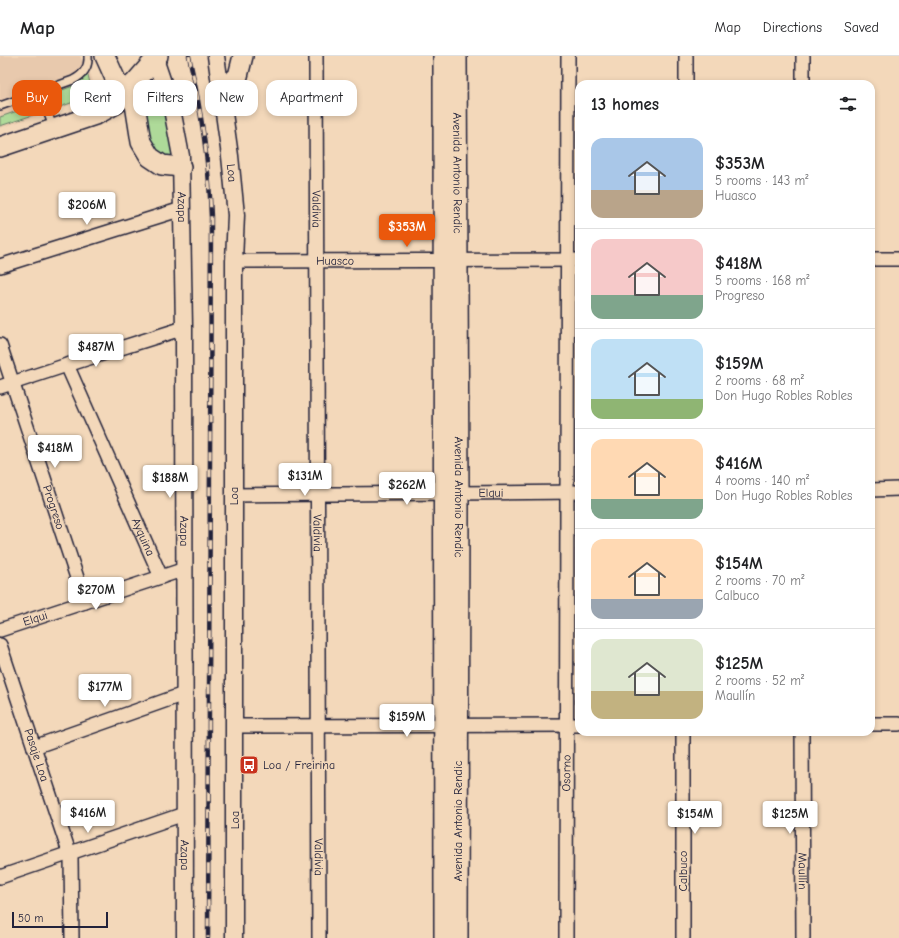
<!DOCTYPE html>
<meta charset="utf-8">
<style>
body{margin:0;font-family:"Comic Neue",sans-serif;background:#f2f2f2;color:#202124;height:100vh;display:flex;flex-direction:column;font-size:15px;white-space:nowrap}
*{box-sizing:border-box;margin:0}
p{font-size:13px;color:#757577}
.icon{flex:none;width:22px;height:22px;fill:none;stroke:currentColor;stroke-width:2;stroke-linecap:round;stroke-linejoin:round}
.map{position:relative;flex:1;overflow:hidden}
.drawer{position:absolute;left:575px;top:24px;width:300px;height:656px;display:flex;flex-direction:column;background:#fff;border-radius:12px;box-shadow:0 2px 6px #0003}
.drawer>*{flex:none}
.banner{position:absolute;left:12px;top:24px;width:380px;height:36px;display:flex;gap:8px}
.scale{position:absolute;left:12px;bottom:10px;width:96px;box-sizing:border-box;padding-left:4px;border:2px solid #22223b;border-top:0;font-size:11px;line-height:14px;white-space:nowrap;color:#22223b;-webkit-text-stroke:3px #f3d8ba;paint-order:stroke}
.price{position:absolute;translate:-50% -34px;padding:0 9px;border-radius:4px;background:#fff;color:#222;font-size:13px;line-height:26px;filter:drop-shadow(0 1px 2px #0008)}
.price::after{content:'';position:absolute;left:50%;top:24px;width:12px;height:9px;margin-left:-6px;background:inherit;clip-path:polygon(0 0,100% 0,50% 100%)}
.price.current{background:#ea580c;color:#fff}
ul{padding:0;list-style:none}
li{display:flex;align-items:center;gap:12px;height:100px;padding:0 16px}
li+li{border-top:1px solid #e0e0e0}
li span{display:grid;place-items:center;flex:none;width:112px;height:80px;border-radius:12px;color:#555}
li>.icon{margin-inline-start:auto}
span .icon{width:48px;height:48px;fill:#fffc;stroke-width:1}
li b{font-size:17px}
h2{display:flex;justify-content:space-between;align-items:center;height:48px;padding:0 16px;font-size:17px}
.chip{padding:0 14px;border-radius:12px;background:#fff;box-shadow:0 2px 6px #0003;font-size:14px;line-height:36px}
.chip.current{background:#ea580c;color:#fff}
header{display:flex;align-items:center;gap:24px;box-sizing:border-box;height:56px;padding:0 20px;background:#fff;border-bottom:1px solid #e0e0e0}
header strong{font-size:19px}
nav{display:flex;gap:22px;margin-inline-start:auto;font-size:14px}
.map>svg:first-child{display:block}
.built{fill:#e8c9ad}
.green{fill:#aeda99;stroke:#687e6a}
.lines{fill:none;stroke-linecap:round;stroke-linejoin:round}
.service-casing{stroke:#22223b;stroke-width:10}
.minor-casing{stroke:#22223b;stroke-width:16}
.tertiary-casing{stroke:#22223b;stroke-width:19}
.secondary-casing{stroke:#22223b;stroke-width:22}
.service{stroke:#f3d8ba;stroke-width:7}
.minor{stroke:#f3d8ba;stroke-width:13}
.tertiary{stroke:#f3d8ba;stroke-width:16}
.secondary{stroke:#f3d8ba;stroke-width:19}
.rail-casing{stroke:#22223b;stroke-width:4.5}
.rail{stroke:#f3d8ba;stroke-width:3;stroke-dasharray:9;stroke-linecap:butt}
.labels{text-anchor:middle;stroke-width:3.5;stroke-linejoin:round;paint-order:stroke}
.street-label{font-size:12px;fill:#22223b;stroke:#f3d8ba}
.poi-label{font-size:12px;fill:#22223b;stroke:#f3d8ba;text-anchor:start}
</style>
<header>
<strong>Map</strong>
<nav><a>Map</a><a>Directions</a><a>Saved</a></nav>
</header>
<div class="map">
<svg width="899" height="882" viewBox="0 0 899 882">
<rect width="100%" height="100%" fill="#f3d8ba"/>
<filter id="ink" filterUnits="userSpaceOnUse"><feTurbulence type="fractalNoise" baseFrequency=".025" numOctaves="2"/><feDisplacementMap in="SourceGraphic" scale="8" xChannelSelector="R" yChannelSelector="G"/><feConvolveMatrix kernelMatrix="1 2 1 2 8 2 1 2 1" color-interpolation-filters="sRGB"/></filter>
<g filter="url(#ink)">
<path class="built" d="M0,0H80L83,7L90,17L98,40L0,72Z"/>
<path class="green" d="M88,19L93,39L57,52L51,38L76,29Z
M156,30L173,91L172,99L166,102L156,99L140,46L150,31Z
M29,51L33,59L0,70V61Z"/>
<g class="lines">
<g class="service-casing">
<path id="service" d="M40,36L53,71
M0,50L73,24C83,19 89,12 88,0"/>
</g>
<g class="minor-casing">
<g id="minor">
<path id="s1" d="M316,0L319,882"/>
<path d="M686,28V0"/>
<path d="M803,28V0"/>
<path d="M871,203H899"/>
<path id="s2" d="M234,205L579,204"/>
<path d="M0,210L182,153"/>
<path id="s3" d="M0,289L85,546"/>
<path id="s4" d="M67,309L161,521"/>
<path d="M0,331L67,309L184,272"/>
<path d="M871,434L899,433"/>
<path id="s5" d="M234,439L579,436"/>
<path id="s6" d="M0,574L185,513"/>
<path id="s7" d="M0,589L71,802L72,882"/>
<path d="M871,668H899"/>
<path d="M235,670L579,669"/>
<path id="s8" d="M802,676L803,882"/>
<path d="M34,691L184,638"/>
<path d="M0,821L184,758"/>
<path id="s9" d="M566,882L568,0"/>
<path d="M683,882V676"/>
</g>
</g>
<g class="tertiary-casing">
<g id="tertiary">
<path id="s10" d="M154,0L172,53L181,100L184,272L185,882"/>
<path id="s11" d="M216,0L230,100L236,159L234,205V882"/>
</g>
</g>
<g class="secondary-casing">
<g id="secondary">
<path d="M105,0L123,40"/>
<path d="M443,0L444,882"/>
<path id="s12" d="M457,0L459,437L458,882"/>
<path d="M132,29L141,86L150,101L162,109L181,111"/>
<path d="M222,33L238,20L243,0"/>
<path d="M0,91L98,58L116,48L158,0"/>
</g>
</g>
<use href="#service" class="service"/>
<use href="#minor" class="minor"/>
<use href="#tertiary" class="tertiary"/>
<use href="#secondary" class="secondary"/>
<g class="rail-casing">
<path id="rail" d="M189,0C201,53 209,106 211,161L208,882"/>
</g>
<use href="#rail" class="rail"/>
</g>
</g>
<defs>
<g id="bus-square" transform="scale(1)"><rect x="-9" y="-9" width="18" height="18" rx="4" fill="#c8321e" stroke="#f3d8ba"/><path d="M-5-6H5V4H4V6H2V4H-2V6H-4V4H-5ZM-3.5-4V0h7V-4ZM-3.5 1.2v1.5H-2V1.2ZM2 1.2v1.5H3.5V1.2Z" fill="#fff"/></g>
</defs>
<g fill-rule="evenodd">
<use href="#bus-square" x="249" y="709"/>
</g>
<g class="labels">
<g class="street-label">
<text dy="4" stroke="none"><textPath href="#s11" startOffset="118">Loa</textPath></text>
<text dy="4" stroke="none"><textPath href="#s12" startOffset="117">Avenida Antonio Rendic</textPath></text>
<text dy="4" stroke="none"><textPath href="#s10" startOffset="155">Azapa</textPath></text>
<text dy="4" stroke="none"><textPath href="#s1" startOffset="153">Valdivia</textPath></text>
<text dy="4" stroke="none"><textPath href="#s2" startOffset="101">Huasco</textPath></text>
<text dy="4" stroke="none"><textPath href="#s5" startOffset="257">Elqui</textPath></text>
<text transform="translate(234 440) rotate(-90)" y="4">Loa</text>
<text dy="4" stroke="none"><textPath href="#s12" startOffset="441">Avenida Antonio Rendic</textPath></text>
<text dy="4" stroke="none"><textPath href="#s3" startOffset="171">Progreso</textPath></text>
<text dy="4" stroke="none"><textPath href="#s10" startOffset="479">Azapa</textPath></text>
<text dy="4" stroke="none"><textPath href="#s1" startOffset="477">Valdivia</textPath></text>
<text dy="4" stroke="none"><textPath href="#s4" startOffset="188">Ayquina</textPath></text>
<text dy="4" stroke="none"><textPath href="#s6" startOffset="37">Elqui</textPath></text>
<text dy="4" stroke="none"><textPath href="#s7" startOffset="116">Pasaje Loa</textPath></text>
<text dy="4" stroke="none"><textPath href="#s9" startOffset="165">Osorno</textPath></text>
<text transform="translate(235 764) rotate(-90)" y="4">Loa</text>
<text transform="translate(458 765) rotate(-90)" y="4">Avenida Antonio Rendic</text>
<text dy="4" stroke="none"><textPath href="#s10" startOffset="803">Azapa</textPath></text>
<text dy="4" stroke="none"><textPath href="#s1" startOffset="801">Valdivia</textPath></text>
<text transform="translate(683 815) rotate(-90)" y="4">Calbuco</text>
<text dy="4" stroke="none"><textPath href="#s8" startOffset="139">Maullín</textPath></text>
</g>
<g class="poi-label">
<text x="263" y="713">Loa / Freirina</text>
</g>
</g>
</svg>
<div class="scale">50 m</div>
<b class="price" style="left:87px;top:170px">$206M</b>
<b class="price current" style="left:407px;top:192px">$353M</b>
<b class="price" style="left:96px;top:312px">$487M</b>
<b class="price" style="left:55px;top:413px">$418M</b>
<b class="price" style="left:305px;top:441px">$131M</b>
<b class="price" style="left:170px;top:443px">$188M</b>
<b class="price" style="left:407px;top:450px">$262M</b>
<b class="price" style="left:96px;top:555px">$270M</b>
<b class="price" style="left:105px;top:652px">$177M</b>
<b class="price" style="left:407px;top:682px">$159M</b>
<b class="price" style="left:88px;top:778px">$416M</b>
<b class="price" style="left:695px;top:779px">$154M</b>
<b class="price" style="left:790px;top:779px">$125M</b>
<div class="banner">
<a class="chip current">Buy</a>
<a class="chip">Rent</a>
<a class="chip">Filters</a>
<a class="chip">New</a>
<a class="chip">Apartment</a>
</div>
<section class="drawer">
<h2>13 homes<svg class="icon" aria-label="filters" viewBox="0 0 24 24"><path d="M4 7h16M4 17h16"/><circle cx="9" cy="7" r="2"/><circle cx="15" cy="17" r="2"/></svg></h2>
<ul>
<li><span style="background:linear-gradient(#a9c7e8 65%,#b9a48a 0)"><svg class="icon" aria-label="home" viewBox="0 0 24 24"><path d="M3 11l9-7 9 7M6 9v11h12V9"/></svg></span><div><b>$353M</b><p>5 rooms · 143 m²</p><p>Huasco</p></div></li>
<li><span style="background:linear-gradient(#f6c9c9 70%,#7fa58c 0)"><svg class="icon" aria-label="home" viewBox="0 0 24 24"><path d="M3 11l9-7 9 7M6 9v11h12V9"/></svg></span><div><b>$418M</b><p>5 rooms · 168 m²</p><p>Progreso</p></div></li>
<li><span style="background:linear-gradient(#bfe0f5 75%,#8fb573 0)"><svg class="icon" aria-label="home" viewBox="0 0 24 24"><path d="M3 11l9-7 9 7M6 9v11h12V9"/></svg></span><div><b>$159M</b><p>2 rooms · 68 m²</p><p>Don Hugo Robles Robles</p></div></li>
<li><span style="background:linear-gradient(#ffd9b3 75%,#7fa58c 0)"><svg class="icon" aria-label="home" viewBox="0 0 24 24"><path d="M3 11l9-7 9 7M6 9v11h12V9"/></svg></span><div><b>$416M</b><p>4 rooms · 140 m²</p><p>Don Hugo Robles Robles</p></div></li>
<li><span style="background:linear-gradient(#ffd9b3 75%,#9aa5b1 0)"><svg class="icon" aria-label="home" viewBox="0 0 24 24"><path d="M3 11l9-7 9 7M6 9v11h12V9"/></svg></span><div><b>$154M</b><p>2 rooms · 70 m²</p><p>Calbuco</p></div></li>
<li><span style="background:linear-gradient(#dfe7d0 65%,#c2b280 0)"><svg class="icon" aria-label="home" viewBox="0 0 24 24"><path d="M3 11l9-7 9 7M6 9v11h12V9"/></svg></span><div><b>$125M</b><p>2 rooms · 52 m²</p><p>Maullín</p></div></li>
</ul>
</section>
</div>
